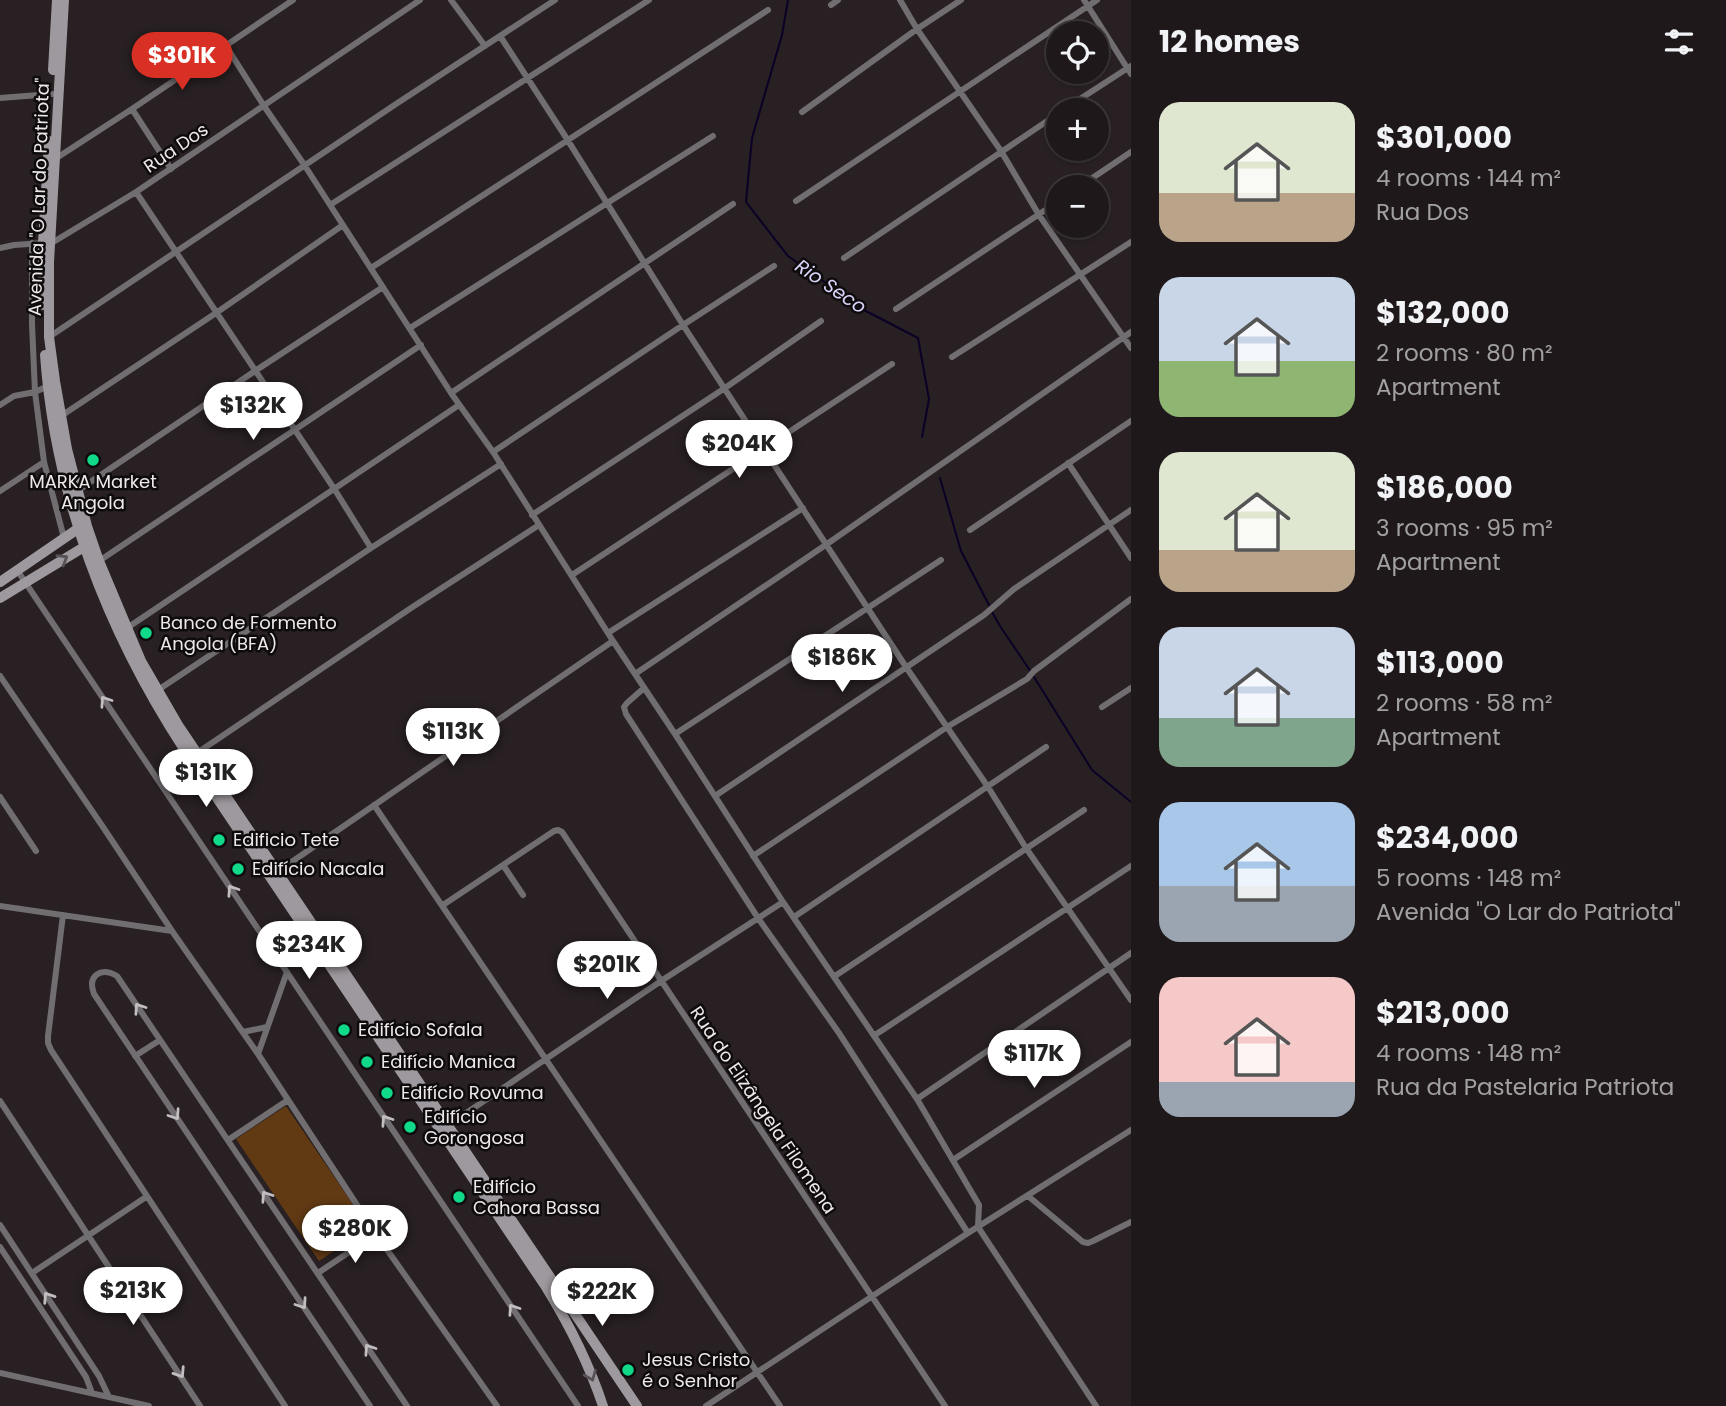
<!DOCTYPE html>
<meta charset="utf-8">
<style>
body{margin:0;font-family:Poppins,sans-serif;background:#2b2527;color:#f1f3f6;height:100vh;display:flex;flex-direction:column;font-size:26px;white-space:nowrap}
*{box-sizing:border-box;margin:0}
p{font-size:23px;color:#a1a0a2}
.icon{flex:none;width:38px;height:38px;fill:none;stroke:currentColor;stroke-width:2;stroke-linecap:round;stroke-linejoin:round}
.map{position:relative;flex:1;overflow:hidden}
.side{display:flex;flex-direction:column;background:#1e181a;width:595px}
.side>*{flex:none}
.fabs{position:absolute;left:1046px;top:21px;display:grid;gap:14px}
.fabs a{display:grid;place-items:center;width:63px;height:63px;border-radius:50%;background:#1e181a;box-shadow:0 2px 5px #0004,0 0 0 2px #3c3739;font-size:35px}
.price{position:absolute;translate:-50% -60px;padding:0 16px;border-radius:24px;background:#fff;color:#222;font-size:23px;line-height:46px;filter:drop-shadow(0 2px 4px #0008)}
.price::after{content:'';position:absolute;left:50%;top:42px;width:21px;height:16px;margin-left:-10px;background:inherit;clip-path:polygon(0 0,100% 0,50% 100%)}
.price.selected{background:#d93025;color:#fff}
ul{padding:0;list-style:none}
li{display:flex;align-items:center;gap:21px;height:175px;padding:0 28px}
li span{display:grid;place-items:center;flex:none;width:196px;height:140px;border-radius:21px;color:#555}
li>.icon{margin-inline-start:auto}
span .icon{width:84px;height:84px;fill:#fffc;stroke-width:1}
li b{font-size:30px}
h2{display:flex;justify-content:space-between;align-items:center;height:84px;padding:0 28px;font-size:30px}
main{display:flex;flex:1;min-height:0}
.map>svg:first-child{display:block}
.green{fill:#613a14}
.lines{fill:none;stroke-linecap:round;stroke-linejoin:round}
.stream{stroke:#0c0026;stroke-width:2}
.street{stroke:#716e71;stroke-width:6}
.secondary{stroke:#9e999e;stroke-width:10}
.oneway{stroke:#565255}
.oneway2{stroke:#c2bdc0}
.poi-dot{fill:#10d98a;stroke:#0e0b0c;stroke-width:2.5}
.labels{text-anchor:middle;stroke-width:5;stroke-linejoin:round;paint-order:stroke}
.street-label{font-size:18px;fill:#eee8ea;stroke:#0e0b0c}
.poi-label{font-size:18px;fill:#eee8ea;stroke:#0e0b0c;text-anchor:start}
.water-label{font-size:19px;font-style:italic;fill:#dad4fa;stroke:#0e0b0c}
</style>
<main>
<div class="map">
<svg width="1131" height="1406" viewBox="0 0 1131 1406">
<rect width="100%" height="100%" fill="#282022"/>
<path class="green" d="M286,1106L369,1228L319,1261L236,1139Z"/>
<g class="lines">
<path class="stream" d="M788,0L782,35L752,138L746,202L788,256L864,310L918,338L929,399L922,437
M940,478L961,551L990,607
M992,612L1000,626L1031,672
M1034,677L1092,770L1131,802"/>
<path class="street" d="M451,0L485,46
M900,0L917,29L1001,151L1039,215L1131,348
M1084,0L1131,74
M831,5L838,0
M500,36L567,139L683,325L906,667L988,787L1026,848L1131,1000
M226,46L264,106L305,166L451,393L493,452L613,641L675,734L783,902L917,1099L979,1205L978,1227L1096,1406
M0,98L52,94
M132,109L171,169
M1063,110L1131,66
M802,112L917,29L961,0
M55,159L132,109L293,0
M1079,187L1131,152
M136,192L335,490L371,548
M796,201L1097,0
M330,205L649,0
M32,243V324L35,392L48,386
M50,244L136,192L420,0
M0,248L14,245L43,243
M844,258L1059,113
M371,268L768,10
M896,309L1059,201
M410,328L713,136
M49,337L396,104L555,0
M952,357L1131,242
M451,393L733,204
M0,405L14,396L35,392L44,462L64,538
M61,416L216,313L343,225
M493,452L683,325L774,266
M1068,463L1131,558
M0,491L44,462
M77,491L255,371L383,287
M532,515L725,388L821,321
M970,530L1131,421
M99,561L421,345
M17,570L578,1406
M572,575L892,364
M127,628L459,405
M608,633L803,508
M635,674L827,544L1131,332
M0,676L103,827L172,931L258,1054L376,1234L497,1406
M644,688L627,703L624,707L626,714L758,918L839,1033L968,1233
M158,690L371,548L501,464
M1102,707L1131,688
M675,734L941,560
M197,753L411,608L539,525
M715,796L984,615L1014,589L1131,510
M0,797L36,851
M374,805L780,1406
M753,856L947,727L1027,679L1034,671L1131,599
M503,865L523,895
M277,872L613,641
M443,905L554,831L558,830L562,832L945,1406
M0,906L172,931
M63,915L48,1036V1043L51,1050L285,1406
M794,917L1046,747
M835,976L1084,810
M243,1032L267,1027
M875,1035L1131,866
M258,1054L287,972
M135,1056L160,1040
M917,1099L1131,953
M0,1101L200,1406
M447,1126L661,981L783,902
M228,1140L288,1100
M953,1160L1131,1042
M1028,1196L1083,1242L1088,1243L1093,1241L1131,1222
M0,1225L99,1376L109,1397
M0,1247L86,1377L92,1393
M32,1273L146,1197
M318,1273L376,1234
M0,1373L149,1406
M370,1406L94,994C87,975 101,967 117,976L407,1406
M706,1406L968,1233L1131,1130"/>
<path class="secondary" d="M64,0L49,262V337L55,381L67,449L87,526L99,561L141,661L178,725L637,1406
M53,70L57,0
M43,305V243L49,141
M45,355C55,496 107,631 184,749L546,1287C569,1324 589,1364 603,1406
M0,582L79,528
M0,598L84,547"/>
</g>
<defs><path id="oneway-chevron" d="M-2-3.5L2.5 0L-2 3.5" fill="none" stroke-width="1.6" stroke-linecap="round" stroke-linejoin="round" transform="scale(1.75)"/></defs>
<g class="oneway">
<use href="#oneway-chevron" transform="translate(63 559) rotate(-31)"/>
<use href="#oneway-chevron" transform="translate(591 1376) rotate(68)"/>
</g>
<g class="oneway2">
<use href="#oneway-chevron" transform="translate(105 701) rotate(-124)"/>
<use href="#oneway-chevron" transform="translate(232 890) rotate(-124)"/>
<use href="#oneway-chevron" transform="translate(139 1008) rotate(-124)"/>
<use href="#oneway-chevron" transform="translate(175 1115) rotate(56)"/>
<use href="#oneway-chevron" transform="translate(386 1120) rotate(-124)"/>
<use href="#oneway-chevron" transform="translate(266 1196) rotate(-124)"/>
<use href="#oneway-chevron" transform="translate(48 1297) rotate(-123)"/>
<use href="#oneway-chevron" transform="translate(302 1304) rotate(56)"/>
<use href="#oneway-chevron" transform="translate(513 1309) rotate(-124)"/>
<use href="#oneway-chevron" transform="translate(369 1349) rotate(-124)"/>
<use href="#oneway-chevron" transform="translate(180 1373) rotate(57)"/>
</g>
<g class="poi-dot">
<circle cx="93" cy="460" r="7"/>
<circle cx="146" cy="633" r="7"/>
<circle cx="219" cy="840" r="7"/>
<circle cx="238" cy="869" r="7"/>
<circle cx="344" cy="1030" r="7"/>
<circle cx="367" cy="1062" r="7"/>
<circle cx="387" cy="1093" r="7"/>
<circle cx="410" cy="1127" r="7"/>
<circle cx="459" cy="1197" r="7"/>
<circle cx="628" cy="1370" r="7"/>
</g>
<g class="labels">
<g class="street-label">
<text transform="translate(176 148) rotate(-34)" y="6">Rua Dos</text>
<text transform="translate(39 197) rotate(-88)" y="6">Avenida "O Lar do Patriota"</text>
<text transform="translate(763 1110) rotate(56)" y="6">Rua do Elizângela Filomena</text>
</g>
<g class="poi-label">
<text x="93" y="488" text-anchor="middle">MARKA Market<tspan x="93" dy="21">Angola</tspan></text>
<text x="160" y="629">Banco de Formento<tspan x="160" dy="21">Angola (BFA)</tspan></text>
<text x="233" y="846">Edificio Tete</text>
<text x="252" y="875">Edifício Nacala</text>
<text x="358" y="1036">Edifício Sofala</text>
<text x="381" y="1068">Edifício Manica</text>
<text x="401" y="1099">Edifício Rovuma</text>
<text x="424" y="1123">Edifício<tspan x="424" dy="21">Gorongosa</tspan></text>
<text x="473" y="1193">Edifício<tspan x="473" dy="21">Cahora Bassa</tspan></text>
<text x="642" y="1366">Jesus Cristo<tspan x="642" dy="21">é o Senhor</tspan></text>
</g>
<g class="water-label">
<text transform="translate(831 286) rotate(34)" y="7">Rio Seco</text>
</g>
</g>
</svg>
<div class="fabs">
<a><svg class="icon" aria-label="locate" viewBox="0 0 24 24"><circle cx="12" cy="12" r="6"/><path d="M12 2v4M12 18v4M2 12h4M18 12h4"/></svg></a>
<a>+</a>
<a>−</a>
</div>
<b class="price selected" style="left:182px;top:92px">$301K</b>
<b class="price" style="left:253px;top:442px">$132K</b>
<b class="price" style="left:739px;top:480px">$204K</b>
<b class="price" style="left:842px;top:694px">$186K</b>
<b class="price" style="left:453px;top:768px">$113K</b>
<b class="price" style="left:206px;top:809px">$131K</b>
<b class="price" style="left:309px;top:981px">$234K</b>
<b class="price" style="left:607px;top:1001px">$201K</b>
<b class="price" style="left:1034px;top:1090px">$117K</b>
<b class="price" style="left:355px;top:1265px">$280K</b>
<b class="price" style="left:133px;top:1327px">$213K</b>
<b class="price" style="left:602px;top:1328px">$222K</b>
</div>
<section class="side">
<h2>12 homes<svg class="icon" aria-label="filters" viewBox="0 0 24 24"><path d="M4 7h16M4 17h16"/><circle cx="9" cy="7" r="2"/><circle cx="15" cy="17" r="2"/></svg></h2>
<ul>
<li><span style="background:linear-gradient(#dfe7d0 65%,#b9a48a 0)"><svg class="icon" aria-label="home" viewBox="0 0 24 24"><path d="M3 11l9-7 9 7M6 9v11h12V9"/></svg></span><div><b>$301,000</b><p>4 rooms · 144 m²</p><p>Rua Dos</p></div></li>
<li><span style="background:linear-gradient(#c9d6e8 60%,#8fb573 0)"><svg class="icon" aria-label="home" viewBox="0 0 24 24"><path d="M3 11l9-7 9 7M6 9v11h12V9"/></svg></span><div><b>$132,000</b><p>2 rooms · 80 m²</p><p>Apartment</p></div></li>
<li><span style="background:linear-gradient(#dfe7d0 70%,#b9a48a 0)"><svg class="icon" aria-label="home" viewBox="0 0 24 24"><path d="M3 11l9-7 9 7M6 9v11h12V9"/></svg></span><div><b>$186,000</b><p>3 rooms · 95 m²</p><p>Apartment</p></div></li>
<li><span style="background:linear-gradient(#c9d6e8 65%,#7fa58c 0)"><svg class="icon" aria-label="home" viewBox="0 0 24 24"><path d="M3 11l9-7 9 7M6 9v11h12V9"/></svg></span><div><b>$113,000</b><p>2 rooms · 58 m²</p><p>Apartment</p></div></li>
<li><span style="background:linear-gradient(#a9c7e8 60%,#9aa5b1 0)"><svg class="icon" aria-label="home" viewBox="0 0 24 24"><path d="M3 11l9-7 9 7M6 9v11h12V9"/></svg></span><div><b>$234,000</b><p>5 rooms · 148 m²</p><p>Avenida &quot;O Lar do Patriota&quot;</p></div></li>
<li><span style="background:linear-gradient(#f6c9c9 75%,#9aa5b1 0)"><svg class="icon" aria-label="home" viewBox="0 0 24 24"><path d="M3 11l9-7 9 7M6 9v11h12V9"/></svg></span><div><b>$213,000</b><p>4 rooms · 148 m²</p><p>Rua da Pastelaria Patriota</p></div></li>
</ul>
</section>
</main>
